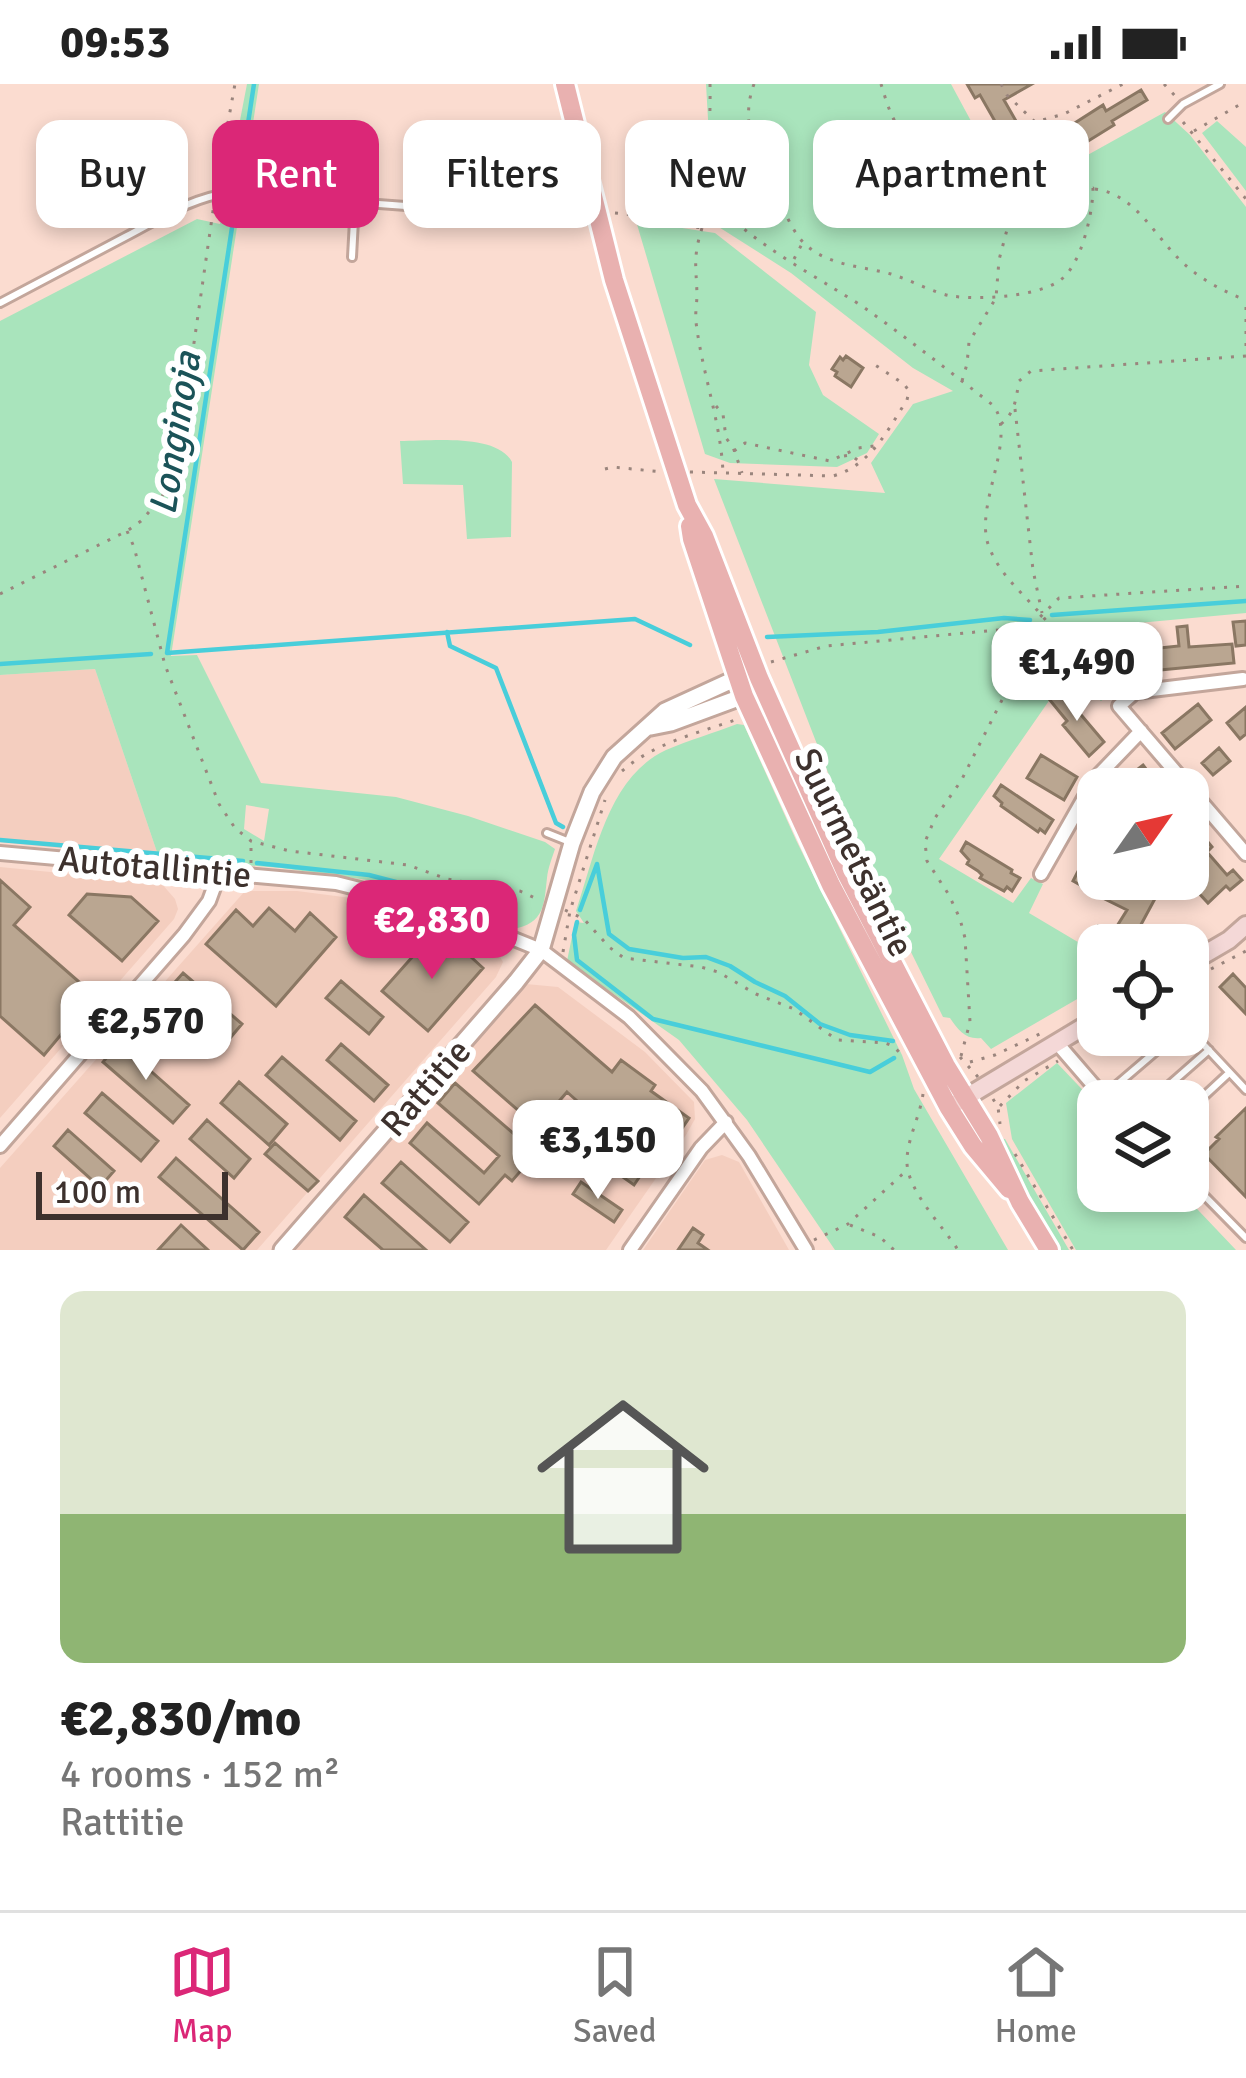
<!DOCTYPE html>
<meta charset="utf-8">
<style>
body{margin:0;font-family:Signika,sans-serif;background:#f2f2f2;color:#222;height:100vh;display:flex;flex-direction:column;font-size:45px;white-space:nowrap}
*{box-sizing:border-box;margin:0}
p{font-size:39px;color:#767676}
.icon{flex:none;width:66px;height:66px;fill:none;stroke:currentColor;stroke-width:2;stroke-linecap:round;stroke-linejoin:round}
.map{position:relative;height:1166px;overflow:hidden}
.details{display:flex;flex-direction:column;background:#fff;flex:1}
.details>*{flex:none}
.banner{position:absolute;left:36px;top:36px;width:1176px;height:108px;display:flex;gap:24px}
.needle{width:78px;rotate:56deg}
.controls{position:absolute;left:1077px;top:684px;display:grid;gap:24px}
.controls a{display:grid;place-items:center;width:132px;height:132px;border-radius:24px;background:#fff;box-shadow:0 6px 18px #0003;font-size:60px}
.scale{position:absolute;left:36px;bottom:30px;width:192px;box-sizing:border-box;padding-left:12px;border:6px solid #3d312d;border-top:0;font-size:33px;line-height:42px;white-space:nowrap;color:#3d312d;-webkit-text-stroke:9px #fff;paint-order:stroke}
.price{position:absolute;translate:-50% -102px;padding:0 27px;border-radius:24px;background:#fff;color:#222;font-size:39px;line-height:78px;filter:drop-shadow(0 3px 6px #0008)}
.price::after{content:'';position:absolute;left:50%;top:72px;width:36px;height:27px;margin-left:-18px;background:inherit;clip-path:polygon(0 0,100% 0,50% 100%)}
.price.on{background:#db2777;color:#fff}
ul{padding:0;list-style:none}
li{display:grid;align-content:center;gap:24px;height:636px;padding:0 60px}
li+li{border-top:3px solid #e0e0e0}
li span{display:grid;place-items:center;height:372px;border-radius:24px;color:#555}
li>.icon{margin-inline-start:auto}
span .icon{width:216px;height:216px;fill:#fffc;stroke-width:1}
li b{font-size:51px}
.tag{padding:0 42px;border-radius:24px;background:#fff;box-shadow:0 6px 18px #0003;font-size:42px;line-height:108px}
.tag.on{background:#db2777;color:#fff}
.status{display:flex;justify-content:space-between;align-items:center;height:84px;padding:0 60px;background:#fff;direction:ltr}
.status svg{height:33px;fill:currentColor}
.tab-bar{display:flex;justify-content:space-around;align-items:center;height:168px;border-top:3px solid #e0e0e0;background:#fff;font-size:33px;color:#767676}
.tab-bar a{display:grid;justify-items:center;gap:6px}
.tab-bar .on{color:#db2777}
.map>svg:first-child{display:block}
.built{fill:#f4cebf}
.green{fill:#a9e4bc;fill-rule:evenodd}
.lines{fill:none;stroke-linecap:round;stroke-linejoin:round}
.stream{stroke:#48ceda;stroke-width:4.5}
.building{fill:#baa691;stroke:#8a7763;stroke-width:3;fill-rule:evenodd}
.service-casing{stroke:#c3a69b;stroke-width:12}
.minor-casing{stroke:#c3a69b;stroke-width:18}
.tertiary-casing{stroke:#c3a69b;stroke-width:21}
.secondary-casing{stroke:#c3a69b;stroke-width:22}
.primary-casing{stroke:#fff;stroke-width:24}
.path{stroke:#9a857d;stroke-width:3;stroke-dasharray:3 9;stroke-linecap:butt}
.service{stroke:#fff;stroke-width:6}
.minor{stroke:#fff;stroke-width:12}
.tertiary{stroke:#fff;stroke-width:15}
.secondary{stroke:#f4d8d7;stroke-width:16}
.primary{stroke:#e9b1b0;stroke-width:18}
.labels{text-anchor:middle;stroke-width:12;stroke-linejoin:round;paint-order:stroke}
.street-label{font-size:36px;fill:#3d312d;stroke:#fff}
.water-label{font-size:39px;font-style:italic;fill:#1b5358;stroke:#fff}
</style>
<div class="status"><b>09:53</b><svg viewBox="0 0 49 12"><path d="M0 12V9h3v3zM5 12V6h3v6zM10 12V3h3v9zM15 12V0h3v12zM26 1h20v11H26zM47 4h2v5h-2z"/></svg></div>
<div class="map">
<svg width="1246" height="1166" viewBox="0 0 1246 1166">
<rect width="100%" height="100%" fill="#fbdcd0"/>
<path class="built" d="M95,585L159,774L0,758V591Z
M0,783L161,799L175,815L178,825L174,835L0,1034Z
M245,807H297L351,814L410,827L493,860L503,878L496,893L257,1166H0V1084Z
M526,900L558,903L645,968L694,1018L695,1035L686,1051L606,1166H296Z
M722,1071L739,1078L789,1166H643L705,1076Z"/>
<path class="green" d="M247,0H259L171,572L197,571L261,699L396,713L468,732L545,758L555,765C552,774 548,784 547,794C544,820 545,840 512,845L375,797L281,784L159,774L95,585L0,591V237L197,135L220,140ZM246,721L269,725L264,757L244,745Z
M706,0H951L1012,113L1165,28L1190,51L1246,123V529L1095,543L1097,582L1115,606L1101,617L1069,588L939,775L1013,819L1031,794L1043,800L1029,829L1098,870V903L991,965L981,954C966,956 958,946 950,934L943,933L848,740L714,395L885,409L871,379L913,320L953,307L913,284L791,189L714,140Z
M1217,37L1246,63V107L1202,49Z
M636,137L715,149L816,228L809,281L823,311L879,350L867,369L837,383L730,379L705,370Z
M400,357C430,357 497,349 512,378L511,453L467,455L463,401L403,400Z
M737,640L744,641L796,756L902,971L914,1005L1008,1166H835L747,1036L679,956L567,877L575,838L584,839L576,827C595,771 608,693 666,666C689,656 714,649 737,640Z
M1057,979L1098,1022V1107H1180L1236,1166H1076L1012,1055L1006,1019Z
M998,1054L1005,1055L1069,1166H1058L1012,1086Z"/>
<g class="lines">
<path class="stream" d="M247,46L254,0
M233,137L167,569L635,535L690,561
M1052,531L1246,517
M447,548L450,562L496,584L556,739L563,743
M767,553L878,548L1004,534L1030,536
M0,580L151,570
M0,756L243,777
M257,779L369,791L415,803L504,838
M597,780L609,850L629,865L683,874L706,873L730,882L755,898L785,912L820,940L850,951L893,957
M580,826L597,780
M577,838L574,851L577,876L653,935L870,988L894,974"/>
</g>
<path class="building" d="M967,0H1032L1004,16L1032,65L1016,74L980,11L975,14Z
M1141,6L1147,16L1112,37L1114,41L1056,77L1045,58L1103,21L1106,27Z
M846,272L863,284L851,303L835,292L837,288L832,285L840,273L843,276Z
M1246,537V561L1236,562L1233,538Z
M1187,542L1189,563L1232,560L1234,579L1107,591L1105,570L1120,569V557L1139,555L1140,566L1179,562L1177,543Z
M1060,606L1104,658L1089,672L1063,641L1067,637L1049,615Z
M1198,620L1211,636L1175,665L1162,649Z
M1246,623V650L1240,655L1227,639Z
M1219,664L1230,677L1213,691L1202,679Z
M1041,671L1077,693L1064,716L1027,694Z
M1143,681L1161,705H1112Z
M1001,701L1053,736L1045,749L1040,745L1038,748L1001,722L1002,719L994,712Z
M1203,752L1212,763L1207,768L1227,791L1233,786L1242,796L1230,806L1226,802L1208,819L1196,806L1204,799L1188,781V768Z
M966,758L1012,786L1011,789L1020,794L1012,807L1007,803L1004,807L980,794L982,791L978,787L967,780L969,776L961,767Z
M1087,770L1098,776V811L1073,797Z
M1114,795H1132L1158,809L1130,861H1105L1092,854L1098,842L1112,850L1127,826L1103,814Z
M0,796L30,823L14,841L94,911L44,971L0,932Z
M87,810L131,813L158,837L122,877L69,831Z
M269,824L295,847L310,829L336,853L276,922L206,860L236,826L253,842Z
M431,852L453,872L460,863L483,884L428,947L382,907Z
M183,889L242,940L225,960L166,908Z
M1233,890L1246,904V930L1220,903Z
M341,897L383,933L369,950L326,914Z
M535,921L612,988L621,976L655,1001L651,1007L689,1034L674,1056L668,1051L634,1101L589,1069L580,1081L569,1073L554,1090L536,1075L550,1054L473,987ZM567,1008L585,1024L566,1052L543,1036Z
M119,959L189,1021L173,1039L103,978Z
M341,960L388,1001L374,1017L327,976Z
M282,973L356,1037L340,1056L266,991Z
M239,998L287,1040L269,1061L221,1019Z
M455,999L536,1069L512,1097L505,1091L479,1120L410,1059L427,1039L484,1089L499,1072L438,1019Z
M102,1009L158,1057L141,1077L85,1029Z
M1246,1024V1113L1204,1070L1219,1055L1216,1053Z
M207,1036L250,1075L234,1094L190,1055Z
M68,1046L114,1087L100,1103L54,1062Z
M275,1059L318,1097L308,1107L265,1070Z
M176,1074L259,1148L243,1166L159,1093Z
M401,1078L468,1138L450,1158L382,1099Z
M581,1098L622,1126L614,1138L573,1110Z
M364,1111L426,1166H383L345,1133Z
M181,1141L208,1166H158Z
M693,1144L703,1151L698,1159L708,1166H678Z"/>
<g class="lines">
<g class="service-casing">
<path id="service" d="M1168,35L1183,20L1220,0
M352,173L355,118
M0,219C42,197 84,175 125,153C158,136 192,113 229,109L593,136
M547,749L572,759
M1188,944L1246,1006
M1106,1010L1175,951
M1151,1017L1209,966
M1188,1027L1229,989
M1189,1096L1246,1154"/>
</g>
<g class="minor-casing">
<path id="minor" d="M1243,595L1135,608L1119,622L1246,770
M0,769L336,799L440,825L541,866L629,933L702,1007L749,1072L806,1166
M1041,790L1095,695L1141,647
M1057,959L1107,1017
M0,1062L184,851L209,817L220,787
M1188,1078L1195,1088L1188,1097
M630,1166L701,1064L726,1038"/>
</g>
<g class="tertiary-casing">
<path id="tertiary" d="M651,643L671,639L744,612L751,604
M282,1166L516,898L541,866L572,759L592,708L614,673L665,627L737,594H744"/>
</g>
<g class="secondary-casing">
<path id="secondary" d="M1188,880L1229,856L1246,841
M955,1020L1098,934"/>
</g>
<g class="primary-casing">
<path id="primary" d="M565,0L614,196L687,421L704,452L759,594L846,789L946,982L989,1052L1020,1118L1049,1166
M690,442L692,455L744,612L831,801L949,1024L973,1062L1009,1105"/>
</g>
<path class="path" d="M710,0C711,37 705,85 721,119C736,152 836,203 869,227C912,258 953,290 994,322C1017,357 975,419 988,460C998,490 1024,510 1044,534C1066,560 1087,588 1108,615
M754,0C738,43 760,83 781,121C788,134 794,150 805,160C828,182 862,182 891,190C911,196 931,208 951,212C980,216 1035,213 1059,197C1081,183 1093,129 1093,104L1078,107L1067,112L1023,141H1015L932,68C898,56 891,33 881,0
M1001,0L1007,11L1035,38L1064,30L1123,0
M1164,0L1178,15
M1183,38L1246,115
M1194,47L1246,17
M217,99L235,0
M1095,105C1135,110 1154,151 1181,177C1200,195 1222,207 1246,216
M615,129L656,133L661,138L702,144L722,124
M702,144C693,173 696,181 697,210C697,219 695,229 696,238C702,289 721,338 723,389
M794,175L803,158
M1246,223V265
M962,297L967,280L969,258L996,214L999,176L1009,138
M716,322L723,330L726,354L733,363L742,389
M1015,325L1033,486L1042,529
M1001,340C1015,329 1016,315 1019,297L1031,287L1246,272
M734,367L745,359L830,377L858,364L874,362
M844,372L851,371L861,379
M605,385L613,383L662,388
M690,388L833,392C871,381 887,347 907,316L909,307L904,300L869,277
M127,447L134,463L165,581L219,720L235,744L251,757L290,767L408,781L447,795L520,807L539,816
M0,510L127,447L141,437L162,413L178,370L214,120
M771,578L826,562L1030,543
M622,687C654,659 698,649 738,635
M844,743L887,831
M251,779V759
M565,826L584,835L609,863L624,874L701,883L718,888L756,910L794,925L837,956L885,959L893,962L902,971
M563,868L570,827L605,716
M1211,885L1246,867
M961,972L970,938L965,854L960,835L949,811L927,777L925,758L935,734L961,697L1005,610L1014,575L1030,543L1059,514L1246,502
M960,973L978,993
M970,978L995,971L1044,948
M923,1010C920,1032 908,1053 907,1075C905,1105 943,1142 958,1166
M993,1015L998,1023L1000,1040
M1000,1022L1024,997L1058,977
M1015,1070L1073,1166
M850,1141L880,1153L894,1166
M814,1156L848,1140L906,1087"/>
<use href="#service" class="service"/>
<use href="#minor" class="minor"/>
<use href="#tertiary" class="tertiary"/>
<use href="#secondary" class="secondary"/>
<use href="#primary" class="primary"/>
</g>
<g class="labels">
<g class="street-label">
<text transform="translate(855 768) rotate(64)" y="13">Suurmetsäntie</text>
<text transform="translate(155 782) rotate(5)" y="13">Autotallintie</text>
<text transform="translate(425 1003) rotate(-49)" y="13">Rattitie</text>
</g>
<g class="water-label">
<text transform="translate(174 349) rotate(-81)" y="14">Longinoja</text>
</g>
</g>
</svg>
<div class="controls">
<a><svg class="needle" viewBox="-14 -14 28 28"><path d="M0-13l5 13h-10z" fill="#e53935"/><path d="M0 13l5-13h-10z" fill="#767676"/></svg></a>
<a><svg class="icon" aria-label="locate" viewBox="0 0 24 24"><circle cx="12" cy="12" r="6"/><path d="M12 2v4M12 18v4M2 12h4M18 12h4"/></svg></a>
<a><svg class="icon" aria-label="layers" viewBox="0 0 24 24"><path d="M12 4l9 5-9 5-9-5zM3 14l9 5 9-5"/></svg></a>
</div>
<div class="scale">100 m</div>
<b class="price" style="left:1077px;top:640px">€1,490</b>
<b class="price on" style="left:432px;top:898px">€2,830</b>
<b class="price" style="left:146px;top:999px">€2,570</b>
<b class="price" style="left:598px;top:1118px">€3,150</b>
<div class="banner">
<a class="tag">Buy</a>
<a class="tag on">Rent</a>
<a class="tag">Filters</a>
<a class="tag">New</a>
<a class="tag">Apartment</a>
</div>
</div>
<section class="details">
<ul>
<li><span style="background:linear-gradient(#dfe7d0 60%,#8fb573 0)"><svg class="icon" aria-label="home" viewBox="0 0 24 24"><path d="M3 11l9-7 9 7M6 9v11h12V9"/></svg></span><div><b>€2,830/mo</b><p>4 rooms · 152 m²</p><p>Rattitie</p></div></li>
</ul>
</section>
<nav class="tab-bar">
<a class="on"><svg class="icon" aria-label="map" viewBox="0 0 24 24"><path d="M3 6l6-2 6 2 6-2v14l-6 2-6-2-6 2zM9 4v14M15 6v14"/></svg>Map</a>
<a><svg class="icon" aria-label="saved" viewBox="0 0 24 24"><path d="M7 4h10v16l-5-4-5 4z"/></svg>Saved</a>
<a><svg class="icon" aria-label="home" viewBox="0 0 24 24"><path d="M3 11l9-7 9 7M6 9v11h12V9"/></svg>Home</a>
</nav>
